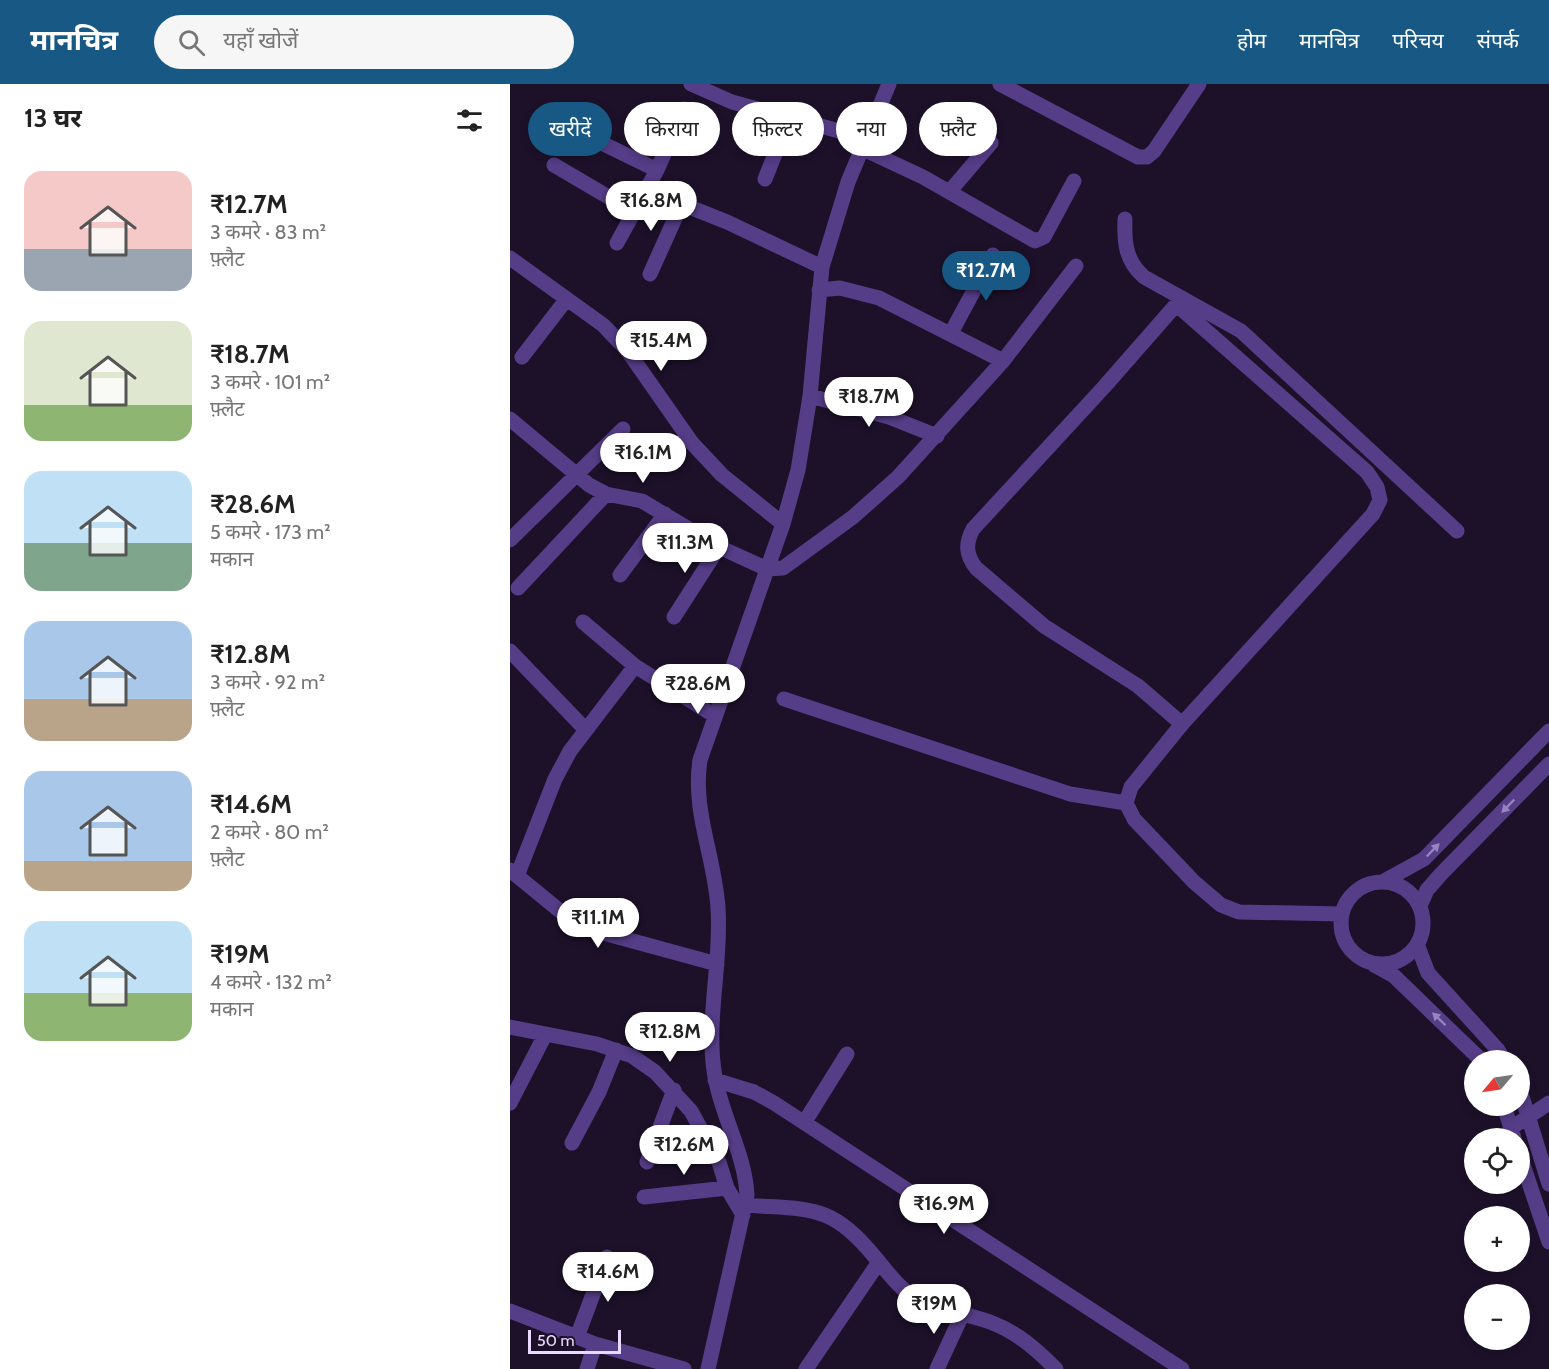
<!DOCTYPE html>
<html lang="hi">
<meta charset="utf-8">
<style>
body{margin:0;font-family:Cabin,"Noto Sans Devanagari",sans-serif;background:#f6f6f6;color:#222;height:100vh;display:flex;flex-direction:column;font-size:22px;white-space:nowrap}
*{box-sizing:border-box;margin:0}
p{font-size:20px;color:#767676}
.icon{flex:none;width:33px;height:33px;fill:none;stroke:currentColor;stroke-width:2;stroke-linecap:round;stroke-linejoin:round}
.map{position:relative;flex:1;overflow:hidden}
.sheet{display:flex;flex-direction:column;background:#fff;width:510px}
.sheet>*{flex:none}
.top-card{position:absolute;left:18px;top:18px;width:570px;height:54px;display:flex;gap:12px}
.needle{width:39px;rotate:241deg}
.tools{position:absolute;left:954px;top:966px;display:grid;gap:12px}
.tools a{display:grid;place-items:center;width:66px;height:66px;border-radius:50%;background:#fff;box-shadow:0 3px 9px #0003;font-size:30px}
.scale{position:absolute;left:18px;bottom:15px;width:93px;box-sizing:border-box;padding-left:6px;border:3px solid #e9dbff;border-top:0;font-size:16px;line-height:21px;white-space:nowrap;color:#e9dbff;-webkit-text-stroke:4px #1d112a;paint-order:stroke}
.price{position:absolute;translate:-50% -51px;padding:0 14px;border-radius:21px;background:#fff;color:#222;font-size:20px;line-height:39px;filter:drop-shadow(0 2px 3px #0008)}
.price::after{content:'';position:absolute;left:50%;top:36px;width:18px;height:14px;margin-left:-9px;background:inherit;clip-path:polygon(0 0,100% 0,50% 100%)}
.price.current{background:#175984;color:#fff}
ul{padding:0;list-style:none}
li{display:flex;align-items:center;gap:18px;height:150px;padding:0 24px}
li span{display:grid;place-items:center;flex:none;width:168px;height:120px;border-radius:18px;color:#555}
li>.icon{margin-inline-start:auto}
span .icon{width:72px;height:72px;fill:#fffc;stroke-width:1}
li b{font-size:26px}
h2{display:flex;justify-content:space-between;align-items:center;height:72px;padding:0 24px;font-size:26px}
.tag{padding:0 21px;border-radius:27px;background:#fff;box-shadow:0 3px 9px #0003;font-size:21px;line-height:54px}
.tag.current{background:#175984;color:#fff}
header{display:flex;align-items:center;gap:36px;box-sizing:border-box;height:84px;padding:0 30px;background:#175984;color:#fff}
header strong{font-size:28px}
nav{display:flex;gap:33px;margin-inline-start:auto;font-size:21px}
.search{width:420px;height:54px;background:#f6f6f6;display:flex;align-items:center;gap:15px;box-sizing:border-box;padding:0 21px;border-radius:33px;color:#767676;font-size:22px}
main{display:flex;flex:1;min-height:0}
.map>svg:first-child{display:block}
.lines{fill:none;stroke-linecap:round;stroke-linejoin:round}
.minor{stroke:#563d88;stroke-width:15}
.oneway{fill:#9884be}
</style>
<header>
<strong>मानचित्र</strong>
<div class="search"><svg class="icon" aria-label="search" viewBox="0 0 24 24"><circle cx="10" cy="10" r="6"/><path d="M15 15l6 6"/></svg>यहाँ खोजें</div>
<nav><a>होम</a><a>मानचित्र</a><a>परिचय</a><a>संपर्क</a></nav>
</header>
<main>
<section class="sheet">
<h2>13 घर<svg class="icon" aria-label="filters" viewBox="0 0 24 24"><path d="M4 7h16M4 17h16"/><circle cx="9" cy="7" r="2"/><circle cx="15" cy="17" r="2"/></svg></h2>
<ul>
<li><span style="background:linear-gradient(#f6c9c9 65%,#9aa5b1 0)"><svg class="icon" aria-label="home" viewBox="0 0 24 24"><path d="M3 11l9-7 9 7M6 9v11h12V9"/></svg></span><div><b>₹12.7M</b><p>3 कमरे · 83 m²</p><p>फ़्लैट</p></div></li>
<li><span style="background:linear-gradient(#dfe7d0 70%,#8fb573 0)"><svg class="icon" aria-label="home" viewBox="0 0 24 24"><path d="M3 11l9-7 9 7M6 9v11h12V9"/></svg></span><div><b>₹18.7M</b><p>3 कमरे · 101 m²</p><p>फ़्लैट</p></div></li>
<li><span style="background:linear-gradient(#bfe0f5 60%,#7fa58c 0)"><svg class="icon" aria-label="home" viewBox="0 0 24 24"><path d="M3 11l9-7 9 7M6 9v11h12V9"/></svg></span><div><b>₹28.6M</b><p>5 कमरे · 173 m²</p><p>मकान</p></div></li>
<li><span style="background:linear-gradient(#a9c7e8 65%,#b9a48a 0)"><svg class="icon" aria-label="home" viewBox="0 0 24 24"><path d="M3 11l9-7 9 7M6 9v11h12V9"/></svg></span><div><b>₹12.8M</b><p>3 कमरे · 92 m²</p><p>फ़्लैट</p></div></li>
<li><span style="background:linear-gradient(#a9c7e8 75%,#b9a48a 0)"><svg class="icon" aria-label="home" viewBox="0 0 24 24"><path d="M3 11l9-7 9 7M6 9v11h12V9"/></svg></span><div><b>₹14.6M</b><p>2 कमरे · 80 m²</p><p>फ़्लैट</p></div></li>
<li><span style="background:linear-gradient(#bfe0f5 60%,#8fb573 0)"><svg class="icon" aria-label="home" viewBox="0 0 24 24"><path d="M3 11l9-7 9 7M6 9v11h12V9"/></svg></span><div><b>₹19M</b><p>4 कमरे · 132 m²</p><p>मकान</p></div></li>
</ul>
</section>
<div class="map">
<svg width="1039" height="1285" viewBox="0 0 1039 1285">
<rect width="100%" height="100%" fill="#1d112a"/>
<g class="lines">
<path class="minor" d="M181,0L222,18L355,54
M490,0L628,73H637L644,67L689,0
M65,46L147,86
M351,64L413,93L525,157L534,153L564,97
M44,81L124,128
M255,95L279,35
M137,106L217,138L312,183
M440,107L481,59
M615,135C614,160 616,177 634,193L731,247L947,447
M107,159L147,86L174,25
M0,174L93,241L117,266L182,359L212,391L273,440
M140,190L171,121
M309,206L330,204L369,214L493,277
M672,214L594,303L463,445C455,460 456,471 466,484L534,542L628,602L672,640
M667,221L857,388L867,403L870,416L863,430L672,640L621,703L616,719L624,735L684,798L711,821L729,828L832,830
M441,249L483,171
M12,273L56,216
M300,312L379,333L427,352
M0,335L79,401L96,410L132,417L209,463L257,485L273,484L343,433L388,393L493,277L566,182
M0,456L113,345
M110,491L155,430
M8,504L96,410
M164,533L209,463
M73,538L125,582L205,632
M0,567L75,645
M274,615L560,710L616,719
M0,786L61,836L86,847L207,880
M7,792L45,695L60,667L125,582
M874,797L914,775L1039,647
M831 839a41 41 0 1 1 82 0a41 41 0 1 1-82 0Z
M910,822L917,806L931,790L1039,680
M907,860L918,889L988,966L994,976
M864,881L884,892L971,976
M0,943L87,960L122,972L145,988L181,1027L209,1078L217,1104L233,1131
M205,996L244,1008L264,1019L672,1285
M1010,1006L1039,1100
M0,1019L35,951
M994,1022L1004,1054
M294,1039L337,970
M1001,1044L1039,1019
M62,1059L89,1008L106,966
M1010,1072L1039,1158
M137,1078L164,1006
M134,1113L217,1104
M235,1121C299,1126 321,1119 364,1172C376,1186 389,1205 406,1214C429,1227 455,1229 480,1238C507,1248 526,1265 546,1285
M0,1227L85,1260L174,1285
M67,1253L97,1173
M77,1285L85,1260
M198,1285L237,1111C235,1070 212,1033 205,993C195,937 212,880 208,824C205,774 182,727 190,676L273,440L288,386L300,312L312,183L338,98L379,0
M296,1285L369,1178
M427,1285L452,1231"/>
</g>
<defs><path id="oneway-solid" d="M-6-.8H1V-3.2L6.5 0L1 3.2V.8H-6Z" transform="scale(1.5)"/></defs>
<g class="oneway">
<use href="#oneway-solid" transform="translate(998 722) rotate(134)"/>
<use href="#oneway-solid" transform="translate(923 766) rotate(-46)"/>
<use href="#oneway-solid" transform="translate(929 935) rotate(-136)"/>
</g>
</svg>
<div class="tools">
<a><svg class="needle" viewBox="-14 -14 28 28"><path d="M0-13l5 13h-10z" fill="#e53935"/><path d="M0 13l5-13h-10z" fill="#767676"/></svg></a>
<a><svg class="icon" aria-label="locate" viewBox="0 0 24 24"><circle cx="12" cy="12" r="6"/><path d="M12 2v4M12 18v4M2 12h4M18 12h4"/></svg></a>
<a>+</a>
<a>−</a>
</div>
<div class="scale">50 m</div>
<b class="price" style="left:141px;top:148px">₹16.8M</b>
<b class="price current" style="left:476px;top:218px">₹12.7M</b>
<b class="price" style="left:151px;top:288px">₹15.4M</b>
<b class="price" style="left:359px;top:344px">₹18.7M</b>
<b class="price" style="left:133px;top:400px">₹16.1M</b>
<b class="price" style="left:175px;top:490px">₹11.3M</b>
<b class="price" style="left:188px;top:631px">₹28.6M</b>
<b class="price" style="left:88px;top:865px">₹11.1M</b>
<b class="price" style="left:160px;top:979px">₹12.8M</b>
<b class="price" style="left:174px;top:1092px">₹12.6M</b>
<b class="price" style="left:434px;top:1151px">₹16.9M</b>
<b class="price" style="left:98px;top:1219px">₹14.6M</b>
<b class="price" style="left:424px;top:1251px">₹19M</b>
<div class="top-card">
<a class="tag current">खरीदें</a>
<a class="tag">किराया</a>
<a class="tag">फ़िल्टर</a>
<a class="tag">नया</a>
<a class="tag">फ़्लैट</a>
</div>
</div>
</main>
